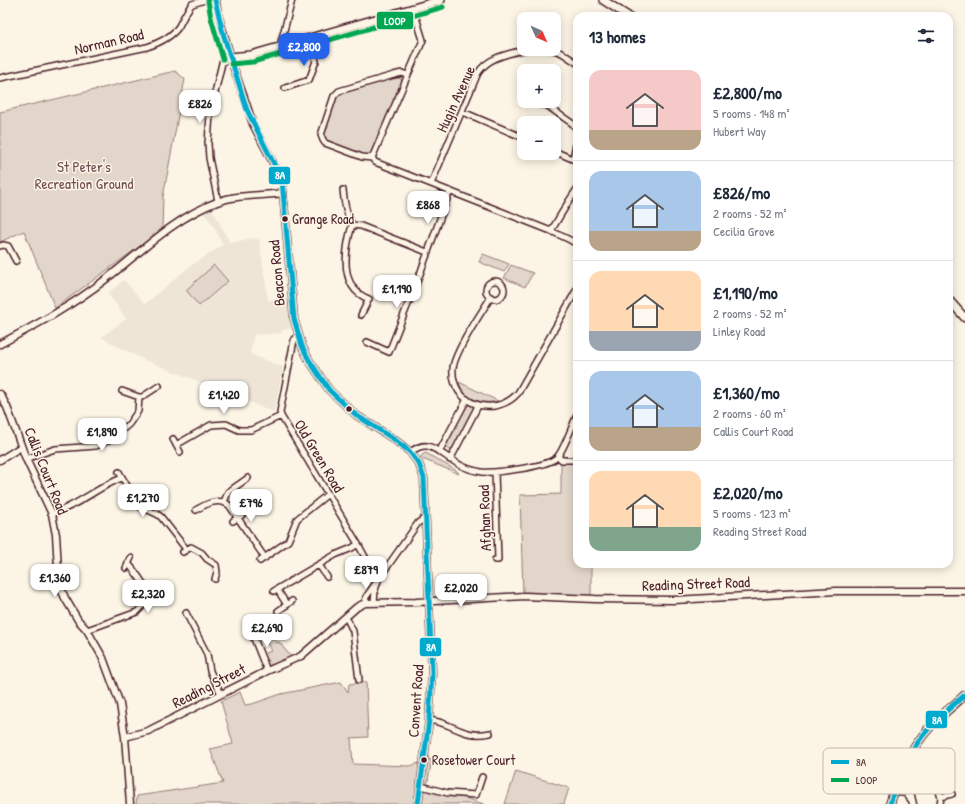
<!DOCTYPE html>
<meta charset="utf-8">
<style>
body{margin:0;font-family:"Patrick Hand",sans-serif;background:#f2f2f3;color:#1f2937;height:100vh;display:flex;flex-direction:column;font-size:15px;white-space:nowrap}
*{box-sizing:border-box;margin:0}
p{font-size:13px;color:#747a83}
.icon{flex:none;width:22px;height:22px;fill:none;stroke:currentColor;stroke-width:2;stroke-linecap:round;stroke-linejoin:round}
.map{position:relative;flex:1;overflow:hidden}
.sheet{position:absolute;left:573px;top:12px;width:380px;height:556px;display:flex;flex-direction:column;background:#fff;border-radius:12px;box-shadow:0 2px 10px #0003}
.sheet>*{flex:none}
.needle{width:26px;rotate:135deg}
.tools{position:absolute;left:517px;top:12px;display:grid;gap:8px}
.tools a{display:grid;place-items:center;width:44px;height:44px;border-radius:8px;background:#fff;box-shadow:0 2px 10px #0003;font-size:20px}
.price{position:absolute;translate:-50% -34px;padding:0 9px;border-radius:8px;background:#fff;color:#222;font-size:13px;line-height:26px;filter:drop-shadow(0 1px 2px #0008)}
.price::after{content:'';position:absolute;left:50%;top:24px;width:12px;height:9px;margin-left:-6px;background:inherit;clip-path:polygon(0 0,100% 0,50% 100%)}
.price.on{background:#2563eb;color:#fff}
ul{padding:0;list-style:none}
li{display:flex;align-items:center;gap:12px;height:100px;padding:0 16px}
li+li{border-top:1px solid #e0e1e3}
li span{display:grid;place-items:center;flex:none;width:112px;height:80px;border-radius:12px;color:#555}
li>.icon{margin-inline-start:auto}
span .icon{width:48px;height:48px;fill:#fffc;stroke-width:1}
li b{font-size:17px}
h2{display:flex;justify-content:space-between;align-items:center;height:48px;padding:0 16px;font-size:17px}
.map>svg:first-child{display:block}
.built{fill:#eee5d7}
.green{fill:#e2d5ca;stroke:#967a7a}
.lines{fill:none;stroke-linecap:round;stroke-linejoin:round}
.minor-casing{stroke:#4a1f2b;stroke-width:8}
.tertiary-casing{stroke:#4a1f2b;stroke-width:9}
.secondary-casing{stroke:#4a1f2b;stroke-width:10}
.minor{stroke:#fcf5e5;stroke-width:5}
.tertiary{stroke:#fcf5e5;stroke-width:6}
.secondary{stroke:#fcf5e5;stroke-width:7}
.bus-1-casing{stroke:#fcf5e5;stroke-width:8}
.bus-2-casing{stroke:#fcf5e5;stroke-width:8}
.bus-1{stroke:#00a9ce;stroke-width:5}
.bus-2{stroke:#00a651;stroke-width:5}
.bus-dot{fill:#4a1f2b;stroke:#fcf5e5;stroke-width:1.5}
.labels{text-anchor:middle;stroke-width:3;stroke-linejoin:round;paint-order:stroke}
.bus-label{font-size:14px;fill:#4a1f2b;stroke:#fcf5e5;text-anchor:start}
.street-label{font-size:15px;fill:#4a1f2b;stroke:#fcf5e5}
.park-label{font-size:15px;fill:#704c53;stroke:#fcf5e5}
.key{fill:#fcf5e5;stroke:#c7b5ad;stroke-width:1}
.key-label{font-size:11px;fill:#4a1f2b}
.line-badge{stroke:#fcf5e5;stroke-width:1.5}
.badge-label{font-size:11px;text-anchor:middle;font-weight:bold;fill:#fff}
</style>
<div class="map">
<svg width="965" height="804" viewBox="0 0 965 804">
<rect width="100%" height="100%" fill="#fcf5e5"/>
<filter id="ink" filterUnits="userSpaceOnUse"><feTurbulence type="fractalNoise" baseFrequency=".025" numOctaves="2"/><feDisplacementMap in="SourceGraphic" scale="8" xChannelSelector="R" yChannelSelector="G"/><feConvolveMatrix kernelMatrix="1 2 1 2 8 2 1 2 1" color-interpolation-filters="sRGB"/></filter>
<g filter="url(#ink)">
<path class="built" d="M212,208L230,243L248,239L259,238L268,300L287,298L291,329L282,330V333L254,335L250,354L283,367L274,412L140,358L101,337L126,319L108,293L124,280L145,304L190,266L223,245L213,225L203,212Z"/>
<path class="green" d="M175,71L185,79L163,197L162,230L55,308L24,231L0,242V112Z
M396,77L401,79L402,82L401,85L370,155L366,157L326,140C321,130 333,108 336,97L339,93Z
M483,254L509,264L504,272L479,262Z
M214,265L228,281L199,306L186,290Z
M511,265L533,273L525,287L504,278Z
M459,382L498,401C483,405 463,399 459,382Z
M469,404L473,406V410L452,451L445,447L466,406Z
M426,453L457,471L459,474L420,458L422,455Z
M561,462H577V564H591V597L523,594L520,495L561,494Z
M270,630L277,643L279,642L291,657L271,667L266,653L271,651L263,634Z
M341,682L348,692L349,684L366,682L368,737L351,738L353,764L410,766L432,759L427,786L484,804H136L137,796L223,783L210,749L233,744L221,701L240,692L245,705L252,704L281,694Z
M516,771L569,788L564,804H505Z"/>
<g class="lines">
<g class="minor-casing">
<path id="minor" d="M280,46L292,0
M551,49L562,53L577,63
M0,78L147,47C159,43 172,37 179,26C183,18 187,10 192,4L205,0
M285,88L309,80L316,61L310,38
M541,105H546L573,124L577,130
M463,112L524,138
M554,151L577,161
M372,158L375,162L551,231L570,240L577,244
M372,158L362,157L325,143L323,140L321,135L334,96L339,91L394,75L402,73L407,75
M372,158L423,40L413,8
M573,159L577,139
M431,184L478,73C489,56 509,54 527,49
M343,190C344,203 346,213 352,225C345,250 338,288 369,299L361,315
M218,201L209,158L208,143L210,114L222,63L230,57
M352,225L361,226L427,252
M551,231L569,201L577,189
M0,246L3,245L8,246L16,261
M486 290a9 9 0 1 1 18 0a9 9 0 1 1-18 0Z
M491,297C481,313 455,351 453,368C450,405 495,419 518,393L577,289
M298,336L294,340L280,412L281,416L358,544L378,581L375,590L374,603
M367,342L389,352L420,274L450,191
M122,391L139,397H142L159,386
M173,439L180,452
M176,445L211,425L226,424L239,430H251L281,416
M410,452C415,449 420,445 427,446C439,448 453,464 467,468C471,470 477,471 482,472C495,473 551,467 558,456C565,447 572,426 577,415
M439,452L467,399
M558,457L562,460H577
M26,459L55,449L96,446L113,438L129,424L138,411L139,397
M450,460L478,406
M119,472L139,506L157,514L161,517L186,549
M224,502L228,492L248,478
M196,510C206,504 218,497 229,505L265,558
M52,514C78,506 97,487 122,478
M233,521L242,515
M183,552L191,547L202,553L207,559L216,565L217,572L215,579
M495,560H498L495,472
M260,561L288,541L297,519L328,494
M319,565L327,577
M126,568L131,558
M277,589L287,605
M274,591L335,555L352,548L358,544
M365,603L366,597L418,523L422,520L426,519
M278,611L292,601
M186,613L207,654L210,671L221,694
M346,617L353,631L359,680
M87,630L137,612C157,594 141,580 128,563
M251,631L267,671
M429,720C454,723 463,739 490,733
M934,777L941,797L940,804
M421,786L448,793L476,795L482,777
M941,797L952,794"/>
</g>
<g class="tertiary-casing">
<path id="tertiary" d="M230,57L253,124L282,180L294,319L302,346L309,360L329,390L356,415L395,440L410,452L419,464L424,478L432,673L429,720L418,804
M0,344C36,325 73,305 106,279C141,252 174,218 217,202C238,194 262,196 283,193
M0,394L7,407L26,459L52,514L56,535L59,584L65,598L78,620L87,630L103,658L120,704L125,737L130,804
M0,460L21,447
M125,737L148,731L267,671L301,656L357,607L365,603L416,602L525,596L595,599L674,600L836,591H965
M902,770L906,775L913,804
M893,791L906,793L911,799"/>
</g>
<g class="secondary-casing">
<path id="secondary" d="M215,0L218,16L230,57L251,55L441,0
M603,0L628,16
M949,300L965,318
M890,804C897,777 911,748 930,727C941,715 953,706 965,695"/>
</g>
<use href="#minor" class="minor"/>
<use href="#tertiary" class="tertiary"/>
<use href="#secondary" class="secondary"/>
<g class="bus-1-casing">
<path id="bus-1" d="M215,0L223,33L247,110L282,180L294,319L302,346L309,360L329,390L356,415L395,440L410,452L419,464L424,478L432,673L429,720L418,804
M890,804C898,776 910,749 930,727C941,715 953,705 965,695"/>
</g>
<g class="bus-2-casing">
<path id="bus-2" d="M208,1L211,18L223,59
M231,64L253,62L443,7"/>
</g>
<use href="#bus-1" class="bus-1"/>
<use href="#bus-2" class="bus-2"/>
</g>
</g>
<g class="bus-dot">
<circle cx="285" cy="219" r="3.5"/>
<circle cx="349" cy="409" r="3.5"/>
<circle cx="424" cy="760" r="3.5"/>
</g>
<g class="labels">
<g class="bus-label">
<text x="292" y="224">Grange Road</text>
<text x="432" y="765">Rosetower Court</text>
</g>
<g class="street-label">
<text transform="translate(109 42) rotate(-13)" y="5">Norman Road</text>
<text transform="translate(456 99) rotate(-65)" y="5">Hugin Avenue</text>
<text transform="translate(277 273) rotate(-95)" y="5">Beacon Road</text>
<text transform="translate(319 456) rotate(59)" y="5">Old Green Road</text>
<text transform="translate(46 471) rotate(68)" y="5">Callis Court Road</text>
<text transform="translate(485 518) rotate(-92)" y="5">Afghan Road</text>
<text transform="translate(696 584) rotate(-2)" y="5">Reading Street Road</text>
<text transform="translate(209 686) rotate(-27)" y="5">Reading Street</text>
<text transform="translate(416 701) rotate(-86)" y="5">Convent Road</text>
</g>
<g class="park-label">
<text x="84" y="172">St Peter's<tspan x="84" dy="17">Recreation Ground</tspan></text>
</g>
</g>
<rect x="823" y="748" width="132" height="46" rx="6" class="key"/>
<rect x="831" y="760" width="18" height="4" fill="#00a9ce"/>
<rect x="831" y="778" width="18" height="4" fill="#00a651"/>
<g class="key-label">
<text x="856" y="766">8A</text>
<text x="856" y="784">LOOP</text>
</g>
<g class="line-badge">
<rect x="376" y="11" width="38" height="19" rx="4" fill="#00a651"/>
<rect x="268" y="166" width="23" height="19" rx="4" fill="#00a9ce"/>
<rect x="419" y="637" width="23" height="20" rx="4" fill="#00a9ce"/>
<rect x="925" y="710" width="23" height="19" rx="4" fill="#00a9ce"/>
</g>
<g class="badge-label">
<text x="395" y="25">LOOP</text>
<text x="280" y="179">8A</text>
<text x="431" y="651">8A</text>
<text x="937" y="724">8A</text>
</g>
</svg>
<div class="tools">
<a><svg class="needle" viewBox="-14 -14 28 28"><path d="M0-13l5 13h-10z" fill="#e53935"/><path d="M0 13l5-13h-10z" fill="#747a83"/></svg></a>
<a>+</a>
<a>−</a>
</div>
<b class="price on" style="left:304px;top:67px">£2,800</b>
<b class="price" style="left:200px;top:124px">£826</b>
<b class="price" style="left:428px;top:225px">£868</b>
<b class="price" style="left:397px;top:309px">£1,190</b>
<b class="price" style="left:224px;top:415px">£1,420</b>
<b class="price" style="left:102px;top:452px">£1,890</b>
<b class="price" style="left:143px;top:518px">£1,270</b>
<b class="price" style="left:251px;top:523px">£796</b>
<b class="price" style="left:366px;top:590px">£879</b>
<b class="price" style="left:55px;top:598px">£1,360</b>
<b class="price" style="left:461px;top:608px">£2,020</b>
<b class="price" style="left:148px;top:614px">£2,320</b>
<b class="price" style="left:267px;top:648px">£2,690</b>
<section class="sheet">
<h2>13 homes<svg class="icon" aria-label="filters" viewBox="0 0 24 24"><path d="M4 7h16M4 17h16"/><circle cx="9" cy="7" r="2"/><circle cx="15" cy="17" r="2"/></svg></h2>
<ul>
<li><span style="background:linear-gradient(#f6c9c9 75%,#b9a48a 0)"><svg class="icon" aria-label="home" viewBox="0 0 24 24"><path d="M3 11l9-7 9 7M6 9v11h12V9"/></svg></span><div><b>£2,800/mo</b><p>5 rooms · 148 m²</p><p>Hubert Way</p></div></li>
<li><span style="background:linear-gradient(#a9c7e8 75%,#b9a48a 0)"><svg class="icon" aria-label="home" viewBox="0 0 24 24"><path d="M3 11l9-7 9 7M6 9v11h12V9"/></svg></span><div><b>£826/mo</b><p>2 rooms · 52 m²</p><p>Cecilia Grove</p></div></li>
<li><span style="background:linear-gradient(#ffd9b3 75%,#9aa5b1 0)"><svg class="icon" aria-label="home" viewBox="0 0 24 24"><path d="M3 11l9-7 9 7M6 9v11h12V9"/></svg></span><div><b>£1,190/mo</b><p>2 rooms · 52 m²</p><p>Linley Road</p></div></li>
<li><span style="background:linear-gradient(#a9c7e8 70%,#b9a48a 0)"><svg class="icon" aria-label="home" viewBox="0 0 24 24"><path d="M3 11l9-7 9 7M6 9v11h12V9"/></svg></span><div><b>£1,360/mo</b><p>2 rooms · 60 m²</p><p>Callis Court Road</p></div></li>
<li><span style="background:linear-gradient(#ffd9b3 70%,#7fa58c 0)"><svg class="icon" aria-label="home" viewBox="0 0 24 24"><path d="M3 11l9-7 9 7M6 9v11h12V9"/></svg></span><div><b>£2,020/mo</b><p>5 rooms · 123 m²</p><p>Reading Street Road</p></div></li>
</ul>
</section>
</div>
